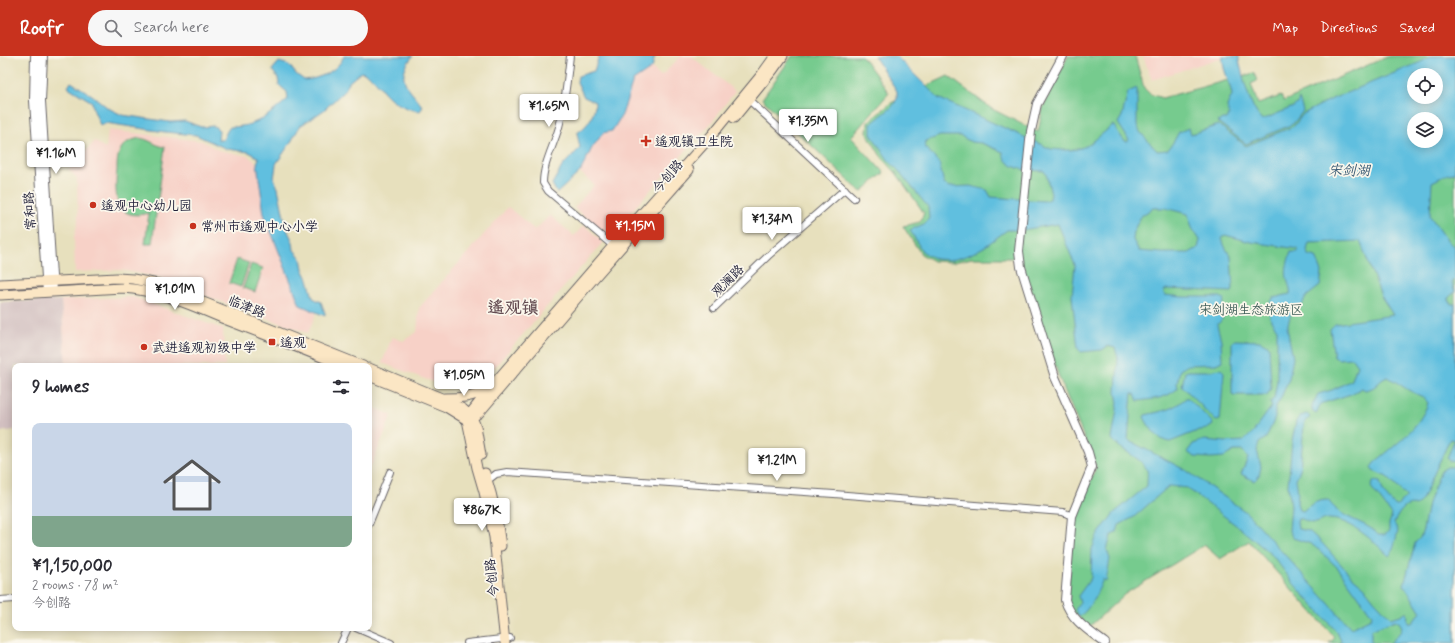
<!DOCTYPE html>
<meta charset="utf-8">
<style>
body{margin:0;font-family:Mynerve,"LXGW WenKai TC",sans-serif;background:#f7f7f7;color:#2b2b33;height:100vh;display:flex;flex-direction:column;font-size:15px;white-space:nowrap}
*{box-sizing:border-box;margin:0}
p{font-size:13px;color:#7c7c81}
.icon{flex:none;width:22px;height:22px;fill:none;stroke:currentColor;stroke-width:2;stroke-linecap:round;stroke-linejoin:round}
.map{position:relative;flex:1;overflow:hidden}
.drawer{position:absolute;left:12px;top:307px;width:360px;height:268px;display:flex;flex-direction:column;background:#fff;border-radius:8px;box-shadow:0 2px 10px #0003}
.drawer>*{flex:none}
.controls{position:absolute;left:1407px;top:12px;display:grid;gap:8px}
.controls a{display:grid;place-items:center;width:36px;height:36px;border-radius:50%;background:#fff;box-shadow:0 2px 10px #0003;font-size:20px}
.price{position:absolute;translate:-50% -34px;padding:0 9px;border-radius:4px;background:#fff;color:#222;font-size:13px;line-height:26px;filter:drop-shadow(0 1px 2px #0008)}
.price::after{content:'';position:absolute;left:50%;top:24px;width:12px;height:9px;margin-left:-6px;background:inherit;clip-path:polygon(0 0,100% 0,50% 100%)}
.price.on{background:#c8321e;color:#fff}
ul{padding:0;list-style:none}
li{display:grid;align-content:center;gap:8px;height:212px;padding:0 20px}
li span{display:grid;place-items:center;height:124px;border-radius:8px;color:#555}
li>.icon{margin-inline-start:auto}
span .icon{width:72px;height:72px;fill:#fffc;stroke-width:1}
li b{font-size:17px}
h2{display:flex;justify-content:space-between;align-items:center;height:48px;padding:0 20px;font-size:17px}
header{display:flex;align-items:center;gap:24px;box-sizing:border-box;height:56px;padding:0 20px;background:#c8321e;color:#fff}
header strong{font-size:19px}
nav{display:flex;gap:22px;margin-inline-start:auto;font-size:14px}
.search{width:280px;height:36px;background:#f7f7f7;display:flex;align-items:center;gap:10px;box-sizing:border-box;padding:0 14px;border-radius:22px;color:#7c7c81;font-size:15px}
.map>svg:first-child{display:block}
.built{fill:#f7d1c7}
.industrial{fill:#d2bfc0}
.green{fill:#76cb8e;stroke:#4c7664;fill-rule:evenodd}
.water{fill:#61bfdf;stroke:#42708d;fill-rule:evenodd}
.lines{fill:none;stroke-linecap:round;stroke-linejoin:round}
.minor-casing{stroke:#676468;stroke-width:8}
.tertiary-casing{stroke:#676468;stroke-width:10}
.secondary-casing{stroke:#676468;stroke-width:11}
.minor{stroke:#fff;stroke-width:6}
.tertiary{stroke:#fff;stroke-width:8}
.secondary{stroke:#fbe6c4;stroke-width:9}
.poi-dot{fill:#c8321e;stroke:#fbf7ec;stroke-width:1.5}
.labels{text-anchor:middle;stroke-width:3.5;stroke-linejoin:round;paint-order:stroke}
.poi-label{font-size:13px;fill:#22223b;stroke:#fbf7ec;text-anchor:start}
.street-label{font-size:13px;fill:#22223b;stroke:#fbf7ec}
.park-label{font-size:13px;fill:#3f5d58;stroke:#fbf7ec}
.water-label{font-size:14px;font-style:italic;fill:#385974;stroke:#fbf7ec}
.district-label{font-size:17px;font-weight:bold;fill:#654d53;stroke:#fbf7ec}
</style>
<header>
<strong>Roofr</strong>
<div class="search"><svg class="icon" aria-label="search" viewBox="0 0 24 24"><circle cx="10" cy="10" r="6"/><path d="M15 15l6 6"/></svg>Search here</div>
<nav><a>Map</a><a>Directions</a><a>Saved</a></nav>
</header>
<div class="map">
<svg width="1455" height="587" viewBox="0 0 1455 587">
<rect width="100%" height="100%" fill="#fbf7ec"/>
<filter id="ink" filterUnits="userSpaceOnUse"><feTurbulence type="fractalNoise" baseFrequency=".025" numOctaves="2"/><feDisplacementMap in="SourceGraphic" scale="8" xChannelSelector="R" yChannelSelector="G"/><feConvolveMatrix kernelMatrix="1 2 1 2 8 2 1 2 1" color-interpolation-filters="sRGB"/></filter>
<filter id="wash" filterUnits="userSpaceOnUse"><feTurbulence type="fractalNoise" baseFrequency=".012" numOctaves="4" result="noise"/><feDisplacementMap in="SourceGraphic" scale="16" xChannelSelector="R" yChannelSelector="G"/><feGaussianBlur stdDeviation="0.9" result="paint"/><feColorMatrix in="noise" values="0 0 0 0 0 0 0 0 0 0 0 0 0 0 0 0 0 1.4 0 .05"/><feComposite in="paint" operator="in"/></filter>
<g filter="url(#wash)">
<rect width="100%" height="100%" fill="#e7e0bd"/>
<path class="built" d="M681,0H691L735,35L712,66L609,180L574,152L594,129L580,116L592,92L603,77L612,74L622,59L633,25L652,12L661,20Z
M1143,0H1226L1152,24Z
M108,74L202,85L218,94L248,100L257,107L264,158L300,249L317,255L308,277L214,243L158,221L121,214L75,216L74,181L78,166L77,122L69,114L95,85L106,93Z
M508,151L535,174L550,159L574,180L584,169L603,186L486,321L467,330L449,332L382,307L392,281L403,285L417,276L419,252Z
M133,241L223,273L225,310H66L61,244Z
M369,350L392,359L371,410L369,409Z"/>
<path class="industrial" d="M61,244L66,310H15V374L0,376V246Z"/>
<path class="green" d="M792,0H862L889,37L851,81L884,117L861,136L762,43Z
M1068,0H1135L1144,32L1150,38L1162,42L1254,17L1257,25L1251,28L1258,48L1281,40L1284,45L1389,0H1455V587H1329L1335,582L1249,485L1220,503L1204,489L1125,538L1089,571L1070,553L1067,539L1073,469L1096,411L1059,321L1020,202H972L954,206L933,205L921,198L903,170L920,166L924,157L896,117L880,99L867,77L868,66L891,47L948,20L992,53L1038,76L1043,51ZM1414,19H1436V41H1414ZM1414,63H1436V85H1414Z
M139,82C150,83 155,90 165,91L152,188H145L149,157C115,166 114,140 117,114C117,107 117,97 123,90C127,85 133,84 139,82Z
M237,203L249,207L241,231L229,227Z
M251,208L263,212L255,236L243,232Z"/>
<path class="water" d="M344,0H413C394,23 408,31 423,51L420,55C409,54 398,49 389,41C380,33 374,19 361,16L349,26L345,34L324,54L300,70L291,86L276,108L274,123L278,132L286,171L293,186L294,194L301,202L303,213L308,223L313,242L321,246L325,257V260L300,249L264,158L257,107L259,102L249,96L227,93L196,79L165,76L106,67L100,69L94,55L92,46L68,31L71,26L92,39L108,52L122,59L170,66L185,65L201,71L214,70L219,74L218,84H223L227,75L230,71C256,71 269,59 288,43L287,36L279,29L278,22L272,14L279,6L289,9L296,18L304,24C319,23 338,15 344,0Z
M599,0H655L652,12L633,25L622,59L612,75L603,77L592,92L580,116L557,137L552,128L563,109L580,92L577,77C588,70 595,59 595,46L584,41L577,26L578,20L594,15Z
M874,0H896L938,42L1051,93C1086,97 1088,89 1113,69L1125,86L1129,84L1118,67L1122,60L1128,36L1137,32V69L1140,76L1157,95L1168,94L1174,85L1179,76L1189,72L1191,78L1219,69L1246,90L1294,70L1303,58L1332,43L1421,6L1432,0H1455V117L1448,118L1432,126L1430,160L1447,184L1455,192V223L1452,227L1455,236L1448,242L1451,248H1455V368L1454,372L1455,373V406L1449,405L1447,403L1454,384L1450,383L1422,444L1416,450C1405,446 1398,458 1394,467L1398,475L1392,497L1389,500C1374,486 1352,464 1330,463C1323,462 1319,468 1313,467C1307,467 1304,462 1298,463L1297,466L1298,473L1309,475L1323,488L1352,521L1364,531L1374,544L1391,562L1401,559L1407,555L1408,567H1412L1421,556L1404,529L1415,487L1420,482L1423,474L1428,447L1441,415L1447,411H1455V587H1390L1401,575L1402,571L1399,566L1395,564L1371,574V585L1373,587H1339L1341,585L1337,576L1294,528L1273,500L1241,473L1187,432L1169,430L1134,461L1119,469L1117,476L1111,480L1107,494L1110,503L1106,526L1103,523C1099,533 1089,556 1079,560L1075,554L1080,546L1078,540L1091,522L1092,493L1097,480L1114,457L1147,430C1147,425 1148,418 1147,414C1142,401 1121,396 1112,383L1118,347L1116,336L1118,302L1115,292L1108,290L1102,294L1081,296L1078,293L1072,240L1075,209L1058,168L1022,174H1007L984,191L969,199L952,204L936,203L928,199L922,195L910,174L926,167L929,162L928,151L898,114L889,105L871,78V68L892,51L897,43V35ZM1414,19H1436V41H1414ZM1414,63H1436V85H1414ZM940,80H961L971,86L981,87L1003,96C1005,115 1030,114 1044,115L1046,118L1051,138L1050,143L1044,145L991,141L987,134L970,130L949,131L944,128L939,106L925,91L926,85ZM1153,152H1165L1188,158L1192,172L1200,184L1198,192L1189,197H1162L1139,195L1133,184L1134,174L1141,160ZM1225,179L1251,186L1298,193V196H1291C1288,204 1285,215 1287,222C1288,229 1291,232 1290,238L1273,242L1268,252L1271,265L1277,273V325L1274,342L1270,347L1272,350L1254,375L1244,385L1227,386L1204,384L1193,388L1187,396L1195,401L1211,402L1224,401L1234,395H1243L1248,402L1241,418L1254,425L1259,420L1261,411L1257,394L1259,387L1266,382L1275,362V352L1280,344L1289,323L1293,302L1287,272L1291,257L1301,251L1306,241L1320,230L1322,216L1316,201L1309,199L1307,194L1309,187L1360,185L1381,240L1393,259L1335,268L1330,273L1334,301L1338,303L1352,302L1357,309L1352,324L1332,334L1318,338L1312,350V355L1316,358L1320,349L1323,347L1351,338L1362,332L1365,334C1379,332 1377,324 1388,321L1410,335L1423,341L1428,347C1419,373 1394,390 1374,407L1371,412L1373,415L1387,421L1406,440V442L1401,445L1398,450H1396C1388,444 1382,436 1380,426L1374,425L1371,431L1392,459L1389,468V475L1384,479H1378C1366,464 1342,465 1328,444C1317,444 1311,448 1303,455L1299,454L1297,447L1298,436L1296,423L1300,414L1304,368L1310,361L1307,358L1300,360L1296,365L1292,385L1288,430L1291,450L1289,475L1293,482L1311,488L1319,494L1338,512L1372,559L1371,562L1351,572L1246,456L1187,415L1128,384L1132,337L1135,338L1138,345C1152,343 1167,343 1178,332L1177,327L1180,314L1188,309L1216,308L1222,305L1221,284L1217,269L1222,264L1224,243L1220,241H1183L1165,239L1163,235L1167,233L1232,236L1233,233L1231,201L1225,191L1222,183Z
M1222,0H1239V5C1244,23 1249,51 1262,64L1293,51L1297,48L1299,43L1303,55L1293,68L1246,88L1218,66L1222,63H1227L1229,60L1227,50L1232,39L1231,34L1224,12Z
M1235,284L1260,285L1269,290L1271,332L1267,339H1234L1232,338V286Z
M1221,313L1224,316L1220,364L1216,365L1182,330L1185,316L1188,315H1208Z
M1186,342H1188L1212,366L1213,369L1207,373L1200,374L1170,386C1158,385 1149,371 1144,361L1145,359C1163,355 1172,354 1186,342Z"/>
</g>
<g filter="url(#ink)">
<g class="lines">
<g class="minor-casing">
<path id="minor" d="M570,0C567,24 565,48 559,71C554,89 543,108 543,127L548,135L613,190
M749,44L854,142
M714,252L768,200L845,133
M487,425L496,418L507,416L834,438L1063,456L1072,460
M369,468L390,416
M0,544L15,543
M356,572L391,587
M341,587L348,572
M467,587L510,582"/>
</g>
<g class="tertiary-casing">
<path id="tertiary" d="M35,0L34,45L47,236
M43,0L41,45L53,236
M1063,0L1037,48L1031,75L1019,195L1021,211L1055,321L1088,396L1092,411L1072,460L1065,544C1071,564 1089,575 1105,587"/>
</g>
<g class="secondary-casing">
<path id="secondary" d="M734,62L773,14L783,0
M0,228L117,222L133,223L158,228L363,310
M0,239L122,232C159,234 193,250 227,264C266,279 305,294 344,310
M369,312L444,343L463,353L472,361L476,371L481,399
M369,320L446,351L467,364
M444,342C458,342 476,342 487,332
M467,364L479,357L595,221L689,114
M485,417C493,441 498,465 501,490
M505,587L494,481L484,436L477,412L467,364L469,359L496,325L613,190L712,79L762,18L775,0"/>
</g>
<use href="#minor" class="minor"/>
<use href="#tertiary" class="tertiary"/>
<use href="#secondary" class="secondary"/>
</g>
</g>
<g class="poi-dot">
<path d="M644 79h4v4h4v4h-4v4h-4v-4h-4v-4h4z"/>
<circle cx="93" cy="149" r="4"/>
<circle cx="193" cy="170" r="4"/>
<rect x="268" y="282" width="8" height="8" rx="2"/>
<circle cx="144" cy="291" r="4"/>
</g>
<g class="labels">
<g class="poi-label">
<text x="655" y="90">遥观镇卫生院</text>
<text x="101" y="154">遥观中心幼儿园</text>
<text x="201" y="175">常州市遥观中心小学</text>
<text x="280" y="291">遥观</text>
<text x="152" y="296">武进遥观初级中学</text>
</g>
<g class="street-label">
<text transform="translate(667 120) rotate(-49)" y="5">今创路</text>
<text transform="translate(29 155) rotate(-94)" y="5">常和路</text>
<text transform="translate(727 224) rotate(-44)" y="5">观澜路</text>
<text transform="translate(247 250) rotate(22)" y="5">临津路</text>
<text transform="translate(491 522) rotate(-96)" y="5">今创路</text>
</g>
<g class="park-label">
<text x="1251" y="258">宋剑湖生态旅游区</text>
</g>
<g class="water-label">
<text x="1349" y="119">宋剑湖</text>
</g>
<g class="district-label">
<text x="513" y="257">遥观镇</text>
</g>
</g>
</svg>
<div class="controls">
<a><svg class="icon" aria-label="locate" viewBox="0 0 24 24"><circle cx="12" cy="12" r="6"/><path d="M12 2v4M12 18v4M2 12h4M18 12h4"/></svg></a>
<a><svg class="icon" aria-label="layers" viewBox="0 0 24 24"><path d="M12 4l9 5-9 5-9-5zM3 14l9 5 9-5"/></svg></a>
</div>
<b class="price" style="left:549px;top:72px">¥1.65M</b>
<b class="price" style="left:808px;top:87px">¥1.35M</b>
<b class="price" style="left:56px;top:119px">¥1.16M</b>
<b class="price" style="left:772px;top:185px">¥1.34M</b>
<b class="price on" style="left:635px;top:192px">¥1.15M</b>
<b class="price" style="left:175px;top:255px">¥1.01M</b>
<b class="price" style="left:464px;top:341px">¥1.05M</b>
<b class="price" style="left:777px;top:426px">¥1.21M</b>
<b class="price" style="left:482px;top:476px">¥867K</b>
<section class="drawer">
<h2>9 homes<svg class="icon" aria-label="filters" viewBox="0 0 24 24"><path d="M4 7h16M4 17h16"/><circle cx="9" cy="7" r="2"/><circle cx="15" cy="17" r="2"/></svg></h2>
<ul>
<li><span style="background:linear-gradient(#c9d6e8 75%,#7fa58c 0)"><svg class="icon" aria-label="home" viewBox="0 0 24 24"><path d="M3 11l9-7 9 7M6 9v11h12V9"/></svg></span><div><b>¥1,150,000</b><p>2 rooms · 78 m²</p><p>今创路</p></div></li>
</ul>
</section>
</div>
